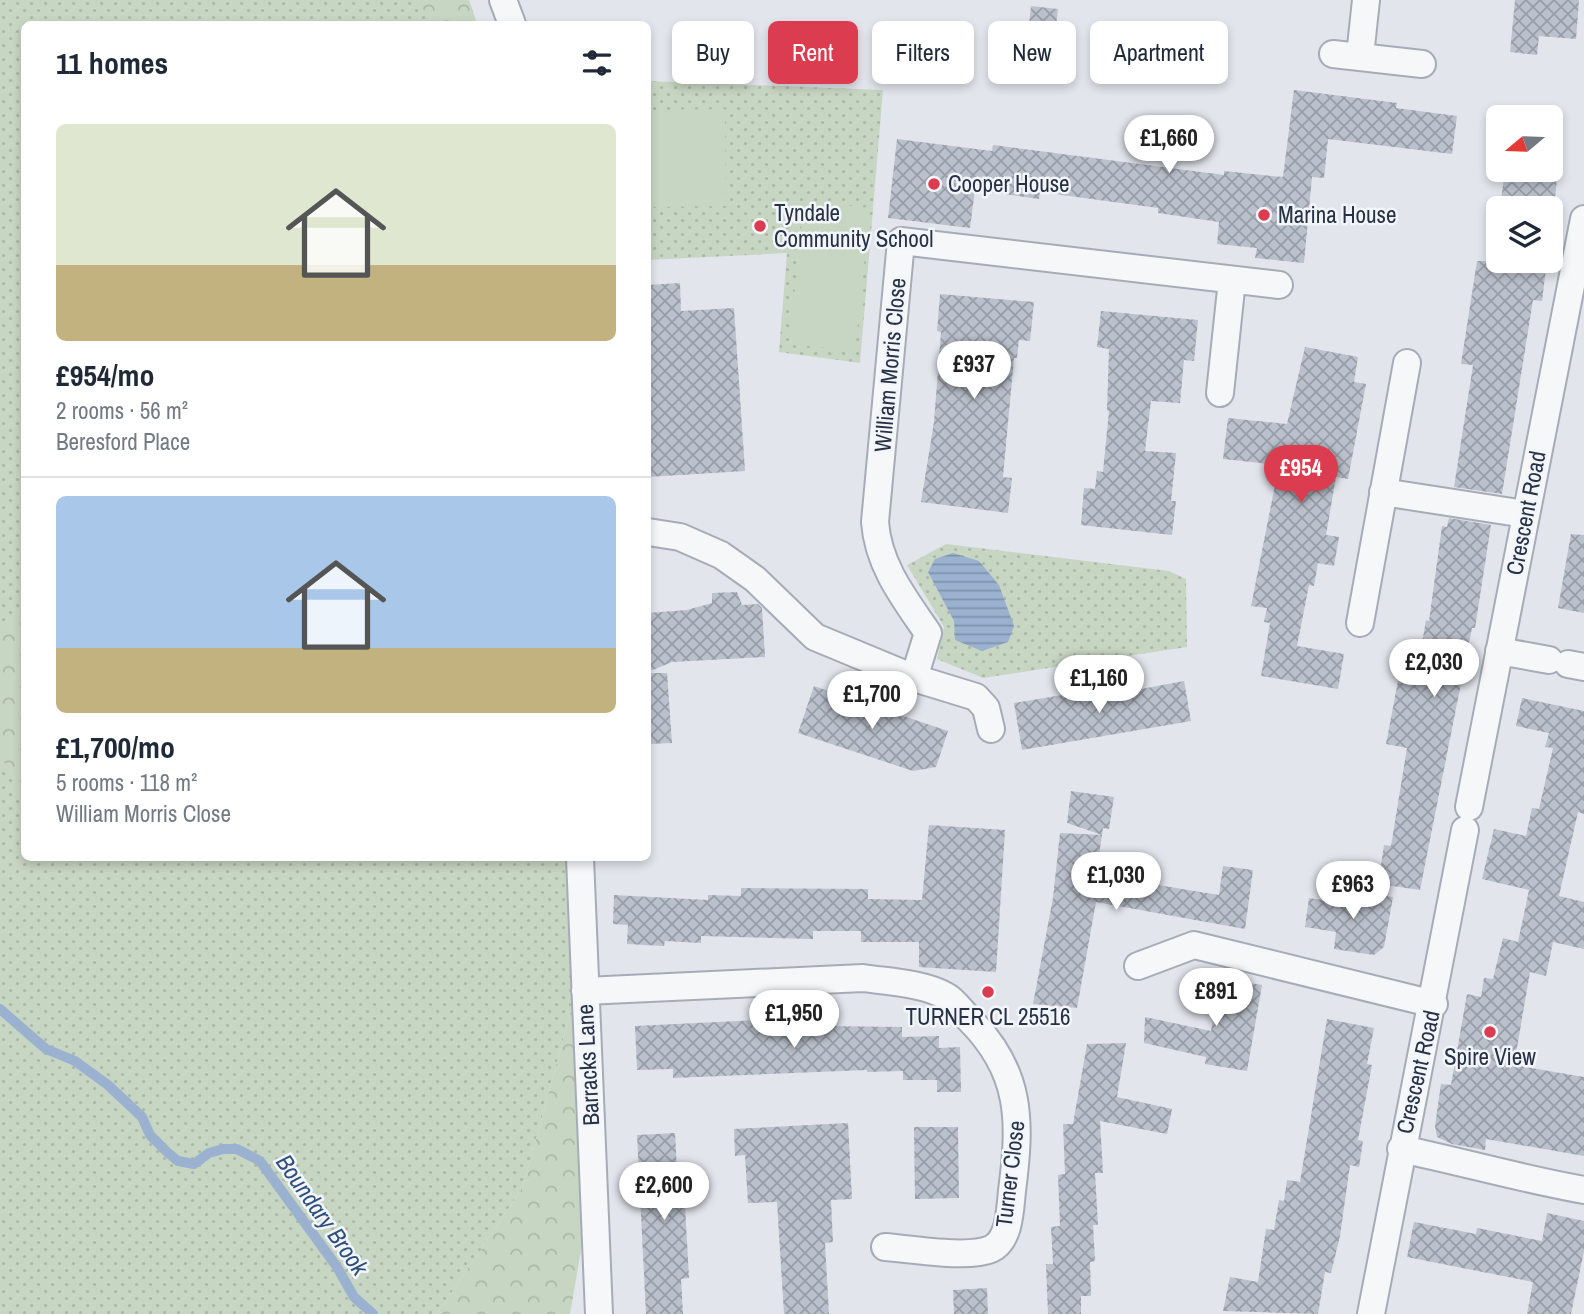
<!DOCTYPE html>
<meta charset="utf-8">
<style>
body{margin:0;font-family:"Archivo Narrow",sans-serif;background:#f6f6f7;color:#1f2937;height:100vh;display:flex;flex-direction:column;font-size:26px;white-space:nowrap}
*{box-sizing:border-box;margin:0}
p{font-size:23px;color:#747a83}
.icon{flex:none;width:38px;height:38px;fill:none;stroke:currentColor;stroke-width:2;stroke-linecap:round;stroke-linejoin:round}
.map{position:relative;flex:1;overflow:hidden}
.sheet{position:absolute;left:21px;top:21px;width:630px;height:840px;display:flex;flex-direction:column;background:#fff;border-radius:10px;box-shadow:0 4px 10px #0003}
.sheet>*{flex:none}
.hud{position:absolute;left:672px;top:21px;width:665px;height:63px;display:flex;gap:14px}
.needle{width:46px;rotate:251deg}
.buttons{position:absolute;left:1486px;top:105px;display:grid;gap:14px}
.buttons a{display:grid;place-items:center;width:77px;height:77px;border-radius:10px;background:#fff;box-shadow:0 4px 10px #0003;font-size:35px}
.price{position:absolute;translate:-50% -60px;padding:0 16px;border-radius:24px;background:#fff;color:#222;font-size:23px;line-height:46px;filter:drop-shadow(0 2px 4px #0008)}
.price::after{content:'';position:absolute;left:50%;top:42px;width:21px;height:16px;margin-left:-10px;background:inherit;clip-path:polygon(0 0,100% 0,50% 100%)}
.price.on{background:#dc3c4f;color:#fff}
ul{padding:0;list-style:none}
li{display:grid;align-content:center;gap:14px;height:371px;padding:0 35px}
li+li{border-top:2px solid #e0e1e3}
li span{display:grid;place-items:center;height:217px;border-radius:10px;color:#555}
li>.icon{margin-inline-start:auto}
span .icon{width:126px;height:126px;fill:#fffc;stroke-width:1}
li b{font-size:30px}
h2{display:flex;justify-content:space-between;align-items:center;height:84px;padding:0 35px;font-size:30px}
.chip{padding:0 24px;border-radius:10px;background:#fff;box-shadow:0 4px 10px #0003;font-size:24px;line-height:63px}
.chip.on{background:#dc3c4f;color:#fff}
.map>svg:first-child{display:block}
.green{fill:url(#green-dots)}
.forest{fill:url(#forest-crowns)}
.pitch{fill:#c7d6c2}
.water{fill:url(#water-rules)}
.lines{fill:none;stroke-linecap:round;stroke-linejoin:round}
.stream{stroke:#9ab2cf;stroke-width:10}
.building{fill:url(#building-cross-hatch)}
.street-casing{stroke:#a6acb7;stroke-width:30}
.street{stroke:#f5f7f9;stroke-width:26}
.poi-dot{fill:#dc3c4f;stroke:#f2f5f9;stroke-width:2.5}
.labels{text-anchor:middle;stroke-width:5;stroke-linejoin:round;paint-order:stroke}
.poi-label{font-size:23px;fill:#283246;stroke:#f2f5f9;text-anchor:start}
.street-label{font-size:23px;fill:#283246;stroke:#f2f5f9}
.water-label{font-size:24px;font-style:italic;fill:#2e4f7e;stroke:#f2f5f9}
</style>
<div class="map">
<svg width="1584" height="1314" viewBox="0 0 1584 1314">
<defs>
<pattern id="green-dots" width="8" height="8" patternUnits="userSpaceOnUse" patternTransform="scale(1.75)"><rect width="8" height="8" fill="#c7d6c2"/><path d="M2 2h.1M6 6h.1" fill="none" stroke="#abb8a8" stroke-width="1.8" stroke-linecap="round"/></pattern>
<pattern id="forest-crowns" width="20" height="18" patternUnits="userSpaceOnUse" patternTransform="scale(1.75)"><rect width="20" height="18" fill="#c7d6c2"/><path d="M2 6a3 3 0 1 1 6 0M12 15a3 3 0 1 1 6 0" fill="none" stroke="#abb8a8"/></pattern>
<pattern id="water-rules" width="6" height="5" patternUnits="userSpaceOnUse" patternTransform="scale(1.75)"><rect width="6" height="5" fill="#9ab2cf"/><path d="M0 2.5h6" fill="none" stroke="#7e91aa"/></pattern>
<pattern id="building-cross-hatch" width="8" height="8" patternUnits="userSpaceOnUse" patternTransform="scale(1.75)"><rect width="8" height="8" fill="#bbc1cc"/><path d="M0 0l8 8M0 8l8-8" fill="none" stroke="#989da7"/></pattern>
</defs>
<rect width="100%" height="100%" fill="#e2e5ec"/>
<path class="green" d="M0,0H469L477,24H24V858H566L575,996L523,1187L437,1314H0Z
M648,81L883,90L860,363L779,352L787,253L648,260Z
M946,544L1169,571L1186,579L1187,647L983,678L937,659L944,627L907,565Z"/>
<path class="forest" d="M420,0H469L477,24H429Z
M24,602V795L17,796L7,764L0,762V632L12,623Z
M575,996L585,1227L570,1314H437L523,1187Z"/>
<path class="pitch" d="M725,109L726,206L648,207V110Z
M804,201L870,208L855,351L789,344Z"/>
<path class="water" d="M953,553L979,561L999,585L1014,626L1008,642L982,651L955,640L954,621L928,572L935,559Z"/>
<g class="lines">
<path class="stream" d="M0,1009L46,1049L75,1061L108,1085L142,1117L150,1135L167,1152L178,1161L194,1164L209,1153L223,1149H237L260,1161L337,1267L354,1297L373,1314"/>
</g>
<path class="building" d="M1515,0H1579L1576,39L1539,36L1537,55L1510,52Z
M1031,6L1058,9L1055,36L1028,33Z
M1294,90L1397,103L1396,108L1457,116L1452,154L1328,139L1324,178L1312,177L1304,263L1255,258L1257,248L1217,244L1219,222L1158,213V208L1040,192L1039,199L975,190L970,228L888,218L897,139L992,151L993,145L1224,175V171L1283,177Z
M1518,174L1557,178L1554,208H1500L1504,178L1517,179Z
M1477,261H1547L1542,301L1533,300L1502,494L1454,487L1473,365L1461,364Z
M680,283L681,311L734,308L745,471L648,477V285Z
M940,294L1034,302L1030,341L1019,340L1017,358H1014L1003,477L1012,478L1008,513L921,502L934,422L941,332L937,331Z
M1101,311L1198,320L1194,361L1184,360L1180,403L1151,401L1145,451L1176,453L1171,501H1176L1172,535L1081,525L1084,488L1095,489L1097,471L1103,472L1109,411H1107L1109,349L1097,347Z
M1305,347L1358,357L1354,382L1366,384L1348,479L1336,477L1326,535L1339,537L1334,566L1318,563L1314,586L1309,585L1297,646L1344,654L1338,689L1261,676L1270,623L1264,622L1267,608L1251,606L1279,465L1223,459L1228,418L1287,424Z
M1449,518L1491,525L1475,628H1472L1420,890L1378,884L1384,845L1391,846L1407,748L1386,744L1398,681L1415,684L1426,620L1429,621L1442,526L1447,527Z
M1571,534L1584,535V613L1558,608Z
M737,592L742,605L758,604L762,608L765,657L672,662L648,672V613L687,610L712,603V593Z
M648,673H667L672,743L648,744Z
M1184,681L1191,721L1022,750L1014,703L1092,690L1093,698Z
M814,686L948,731L936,767L913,771L798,733Z
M1522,698L1584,711V814L1578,812L1559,896L1584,902V949L1553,942L1546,976L1530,972L1514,1065L1584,1077V1156L1486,1139L1485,1150L1452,1144L1437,1137L1435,1126L1441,1084L1451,1085L1467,994L1481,997L1484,978L1493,979L1503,938L1518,942L1529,890L1482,879L1494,829L1526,836L1532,808L1539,809L1553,748L1545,747L1549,733L1516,726Z
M1071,791L1114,797L1109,829L1103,828L1102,835L1067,823Z
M929,825L1005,830L996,972L919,967V942H861V931H813V939L701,936V943L665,941L664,946L627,944L628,925L613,924L614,895L708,900V895L741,896V888L868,889V899L922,900Z
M1060,833L1102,835L1096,875L1219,895L1223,866L1253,870L1245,929L1096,902L1077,1008L1033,1004L1053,898Z
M1345,889L1393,897L1384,947L1374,955L1334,949L1336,932L1305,927L1309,898L1343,903Z
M1220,978L1262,985L1247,1071L1205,1064L1206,1057L1144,1043L1145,1017L1211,1031Z
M824,1017V1026L902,1027V1037L939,1036V1048L960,1047L961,1092H937V1080H903V1071L867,1072V1070L673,1078V1069L637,1070L635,1026Z
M1327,1019L1374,1028L1367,1064L1372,1065L1358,1140L1363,1141L1359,1167L1350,1165L1340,1236L1331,1273L1325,1272L1318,1314L1223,1311L1230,1277L1258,1282L1266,1229L1274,1230L1279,1200L1284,1201L1287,1180L1300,1182Z
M1126,1043L1117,1097L1172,1109L1167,1134L1100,1121L1103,1173H1095L1098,1225H1093L1095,1261L1090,1262L1091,1296H1081V1314H1048L1046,1264H1053L1051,1227L1060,1226L1058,1175L1065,1174L1063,1124H1073L1087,1044Z
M848,1123L852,1199L831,1200L833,1242L825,1243L829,1314H784L777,1202L748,1203L745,1155L735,1156L734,1129Z
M914,1127H958L959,1198L915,1199Z
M675,1133L677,1170L694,1169L697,1204L685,1205L689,1278L681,1279L683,1314H646L637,1135Z
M1547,1213L1584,1221V1251L1571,1314H1527L1533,1282L1407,1257L1414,1222L1476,1234L1477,1228L1542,1241Z
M987,1288L988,1314H954L953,1290Z"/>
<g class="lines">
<g class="street-casing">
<path id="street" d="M503,0L512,24
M1333,54L1422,64
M1360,56L1366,0
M1220,393L1232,280
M1383,492L1525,514
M648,532L680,537L721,555L755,579L815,637L914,678L976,697L986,708L991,729
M1360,623L1407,363
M1499,651L1549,660
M1568,664L1584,667
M914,678L928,633C904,598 878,565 875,522L901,241L1279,285
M1469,807L1584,219
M580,858L599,1314
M1138,966L1194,945L1434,1004
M585,991L863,978C889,982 923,983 946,996C955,1001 962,1012 969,1019C1022,1072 1021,1121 1012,1191C1010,1209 1010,1240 991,1249C968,1259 911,1249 885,1247
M1401,1149C1463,1162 1522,1179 1584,1190
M1371,1314L1465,830"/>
</g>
<use href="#street" class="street"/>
</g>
<g class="poi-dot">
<circle cx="934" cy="184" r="7"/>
<circle cx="1264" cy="215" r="7"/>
<circle cx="760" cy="226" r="7"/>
<circle cx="988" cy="992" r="7"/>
<circle cx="1490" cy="1032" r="7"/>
</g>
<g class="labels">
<g class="poi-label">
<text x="948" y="192">Cooper House</text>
<text x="774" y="221">Tyndale<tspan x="774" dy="26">Community School</tspan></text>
<text x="1278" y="223">Marina House</text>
<text x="988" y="1025" text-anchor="middle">TURNER CL 25516</text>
<text x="1490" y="1065" text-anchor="middle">Spire View</text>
</g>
<g class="street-label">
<text transform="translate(890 365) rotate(-85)" y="8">William Morris Close</text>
<text transform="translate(1526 513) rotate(-79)" y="8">Crescent Road</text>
<text transform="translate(588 1065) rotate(-93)" y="8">Barracks Lane</text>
<text transform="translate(1418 1072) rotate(-77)" y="8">Crescent Road</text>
<text transform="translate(1010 1174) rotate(-83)" y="8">Turner Close</text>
</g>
<g class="water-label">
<text transform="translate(322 1215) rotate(55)" y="8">Boundary Brook</text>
</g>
</g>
</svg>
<div class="buttons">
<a><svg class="needle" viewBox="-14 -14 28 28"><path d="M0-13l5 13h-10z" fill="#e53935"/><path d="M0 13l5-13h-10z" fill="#747a83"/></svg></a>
<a><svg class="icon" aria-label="layers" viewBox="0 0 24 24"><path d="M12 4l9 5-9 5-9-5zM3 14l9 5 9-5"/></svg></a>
</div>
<b class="price" style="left:1169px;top:175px">£1,660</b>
<b class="price" style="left:974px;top:401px">£937</b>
<b class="price on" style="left:1301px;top:505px">£954</b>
<b class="price" style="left:1434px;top:699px">£2,030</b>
<b class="price" style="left:1099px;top:715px">£1,160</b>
<b class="price" style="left:872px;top:731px">£1,700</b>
<b class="price" style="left:1116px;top:912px">£1,030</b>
<b class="price" style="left:1353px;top:921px">£963</b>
<b class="price" style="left:1216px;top:1028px">£891</b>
<b class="price" style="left:794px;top:1050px">£1,950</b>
<b class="price" style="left:664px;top:1222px">£2,600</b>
<div class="hud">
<a class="chip">Buy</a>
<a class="chip on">Rent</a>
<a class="chip">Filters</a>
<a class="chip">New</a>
<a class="chip">Apartment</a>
</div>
<section class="sheet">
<h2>11 homes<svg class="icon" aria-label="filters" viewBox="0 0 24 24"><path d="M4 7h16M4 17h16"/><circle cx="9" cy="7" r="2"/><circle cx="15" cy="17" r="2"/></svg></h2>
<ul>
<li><span style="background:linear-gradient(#dfe7d0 65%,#c2b280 0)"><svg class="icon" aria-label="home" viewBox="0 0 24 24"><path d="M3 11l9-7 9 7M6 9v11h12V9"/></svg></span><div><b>£954/mo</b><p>2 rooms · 56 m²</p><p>Beresford Place</p></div></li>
<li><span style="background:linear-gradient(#a9c7e8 70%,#c2b280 0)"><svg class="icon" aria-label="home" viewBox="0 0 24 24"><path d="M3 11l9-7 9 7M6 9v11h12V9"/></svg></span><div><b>£1,700/mo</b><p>5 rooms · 118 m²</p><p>William Morris Close</p></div></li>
</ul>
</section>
</div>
